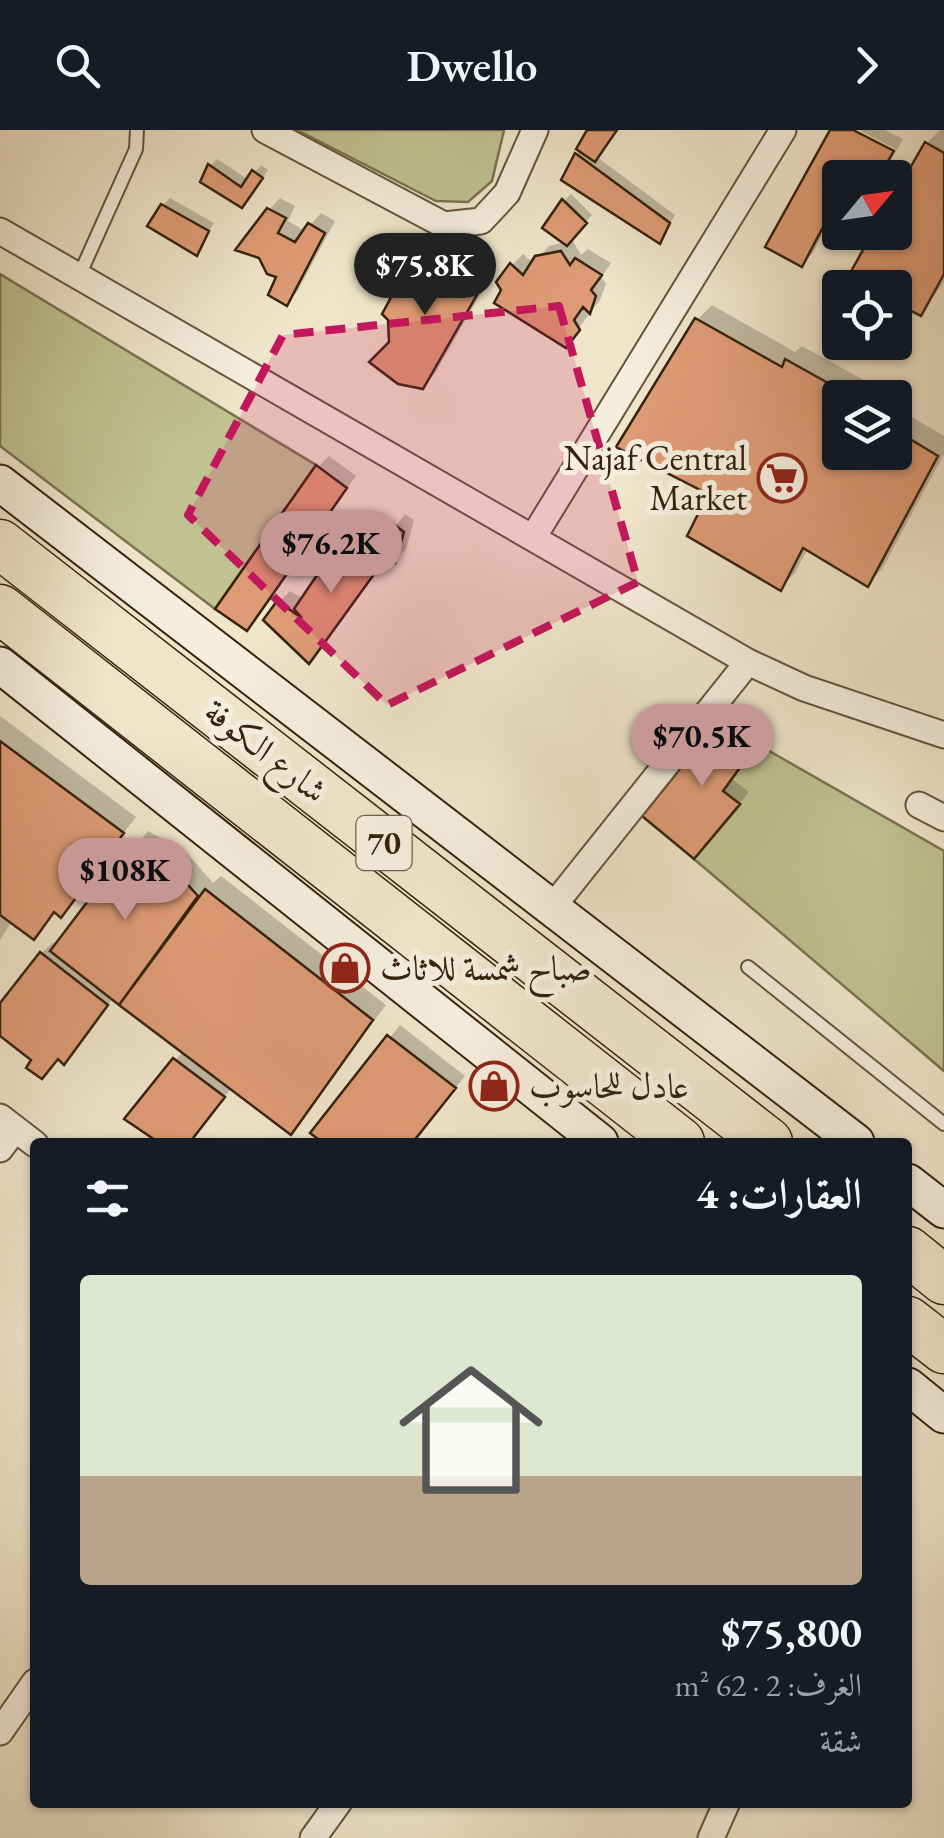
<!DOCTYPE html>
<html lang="ar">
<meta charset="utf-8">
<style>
body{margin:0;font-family:"EB Garamond",Amiri,serif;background:#20242c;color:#f1f3f6;direction:rtl;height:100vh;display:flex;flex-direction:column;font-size:38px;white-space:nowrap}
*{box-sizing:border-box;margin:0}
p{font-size:32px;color:#9ea1a6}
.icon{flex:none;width:55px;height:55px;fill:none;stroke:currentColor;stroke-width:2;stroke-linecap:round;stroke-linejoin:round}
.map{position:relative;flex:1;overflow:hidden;direction:ltr}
.panel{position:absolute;left:30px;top:1008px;width:882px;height:670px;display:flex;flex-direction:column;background:#171b24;border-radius:10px;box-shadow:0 2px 8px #0004;direction:rtl}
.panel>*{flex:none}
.needle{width:65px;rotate:61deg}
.fabs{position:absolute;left:822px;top:30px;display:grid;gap:20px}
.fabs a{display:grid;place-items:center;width:90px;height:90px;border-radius:10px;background:#171b24;box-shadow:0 2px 8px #0004;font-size:50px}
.price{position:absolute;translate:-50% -85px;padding:0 22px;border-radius:35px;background:#c59692;color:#111;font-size:32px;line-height:65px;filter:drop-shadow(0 2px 5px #0008)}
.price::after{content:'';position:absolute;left:50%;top:60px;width:30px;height:22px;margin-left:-15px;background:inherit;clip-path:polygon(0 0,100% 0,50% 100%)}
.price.selected{background:#222;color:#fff}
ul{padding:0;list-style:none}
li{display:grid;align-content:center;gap:20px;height:530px;padding:0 50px}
li span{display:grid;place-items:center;height:310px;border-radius:10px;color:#555}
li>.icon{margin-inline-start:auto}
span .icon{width:180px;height:180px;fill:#fffc;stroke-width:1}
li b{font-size:42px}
h2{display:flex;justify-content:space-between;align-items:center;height:120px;padding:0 50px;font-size:42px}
header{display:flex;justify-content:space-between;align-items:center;height:130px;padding:0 50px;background:#171b24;font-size:45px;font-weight:600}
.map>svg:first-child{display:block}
.green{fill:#c0c292;stroke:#7a7250;stroke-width:2.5}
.shadow{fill:#0003}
.building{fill:#de9b75;stroke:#35230e;stroke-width:2.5}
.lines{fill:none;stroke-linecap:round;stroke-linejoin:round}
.lane-casing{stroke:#64543d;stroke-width:16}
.street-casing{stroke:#64543d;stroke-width:29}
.secondary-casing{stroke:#35230e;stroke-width:39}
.highway-casing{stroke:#35230e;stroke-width:51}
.lane{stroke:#f5eedd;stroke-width:12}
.street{stroke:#f5eedd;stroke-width:25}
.secondary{stroke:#f5eedd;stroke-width:35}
.highway{stroke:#efe5cb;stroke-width:48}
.marked{fill:#c2185b;fill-opacity:0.2;stroke:#c2185b;stroke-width:8;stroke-dasharray:20 12;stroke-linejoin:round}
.labels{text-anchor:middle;stroke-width:10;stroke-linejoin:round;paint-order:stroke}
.shield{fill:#f5eedd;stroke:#6f604c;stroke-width:2.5}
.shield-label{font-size:32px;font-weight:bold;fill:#35230e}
.poi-label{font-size:35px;fill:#35230e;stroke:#f5eedd;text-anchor:start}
.street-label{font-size:35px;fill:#35230e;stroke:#f5eedd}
</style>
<header><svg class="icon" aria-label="forward" viewBox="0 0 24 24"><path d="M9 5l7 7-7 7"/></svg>Dwello<svg class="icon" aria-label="search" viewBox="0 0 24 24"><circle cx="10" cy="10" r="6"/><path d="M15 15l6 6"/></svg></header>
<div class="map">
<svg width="944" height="1708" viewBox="0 0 944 1708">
<rect width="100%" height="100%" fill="#efe5cb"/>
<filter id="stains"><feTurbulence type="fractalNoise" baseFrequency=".002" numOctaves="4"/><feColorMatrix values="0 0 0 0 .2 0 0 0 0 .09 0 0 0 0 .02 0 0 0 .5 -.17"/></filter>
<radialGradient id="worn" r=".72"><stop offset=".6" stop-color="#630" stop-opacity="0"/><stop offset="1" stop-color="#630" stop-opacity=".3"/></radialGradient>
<path class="green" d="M297,0H504L492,51L468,72L436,71Z
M0,144L316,335L215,479L0,316Z
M757,614L944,721V941L694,729L740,675L723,661Z"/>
<path class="shadow" d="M590,0H617L597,27L675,85L659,111L577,25Z
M833,0H848L894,24L880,48H840V84L835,81L813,123L801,134Z
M859,0H885L903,9L897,20Z
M940,0H944V152L921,183L895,169V69L927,13Z
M217,29L249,50L261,35L268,40L249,68L210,36Z
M571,64L592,85L571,108L581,125L588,119L611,133L601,147L606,154L600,170L566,215L512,135L523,124L533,133L549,116L566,112L564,71Z
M170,68L214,93L196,123L163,75Z
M280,68L295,76L288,91L305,101L321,83L335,91L297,162L286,173L269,80Z
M429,113L461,121L466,117L496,137L434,245L422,257L392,213L417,124Z
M712,175L795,222L802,216L891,265L840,268V322H895V277L944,306V324L882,439L867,454L808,418L795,443L780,458L712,363L697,190Z
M329,326L356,346L246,498L318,337Z
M405,384L414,390L406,419L394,430L387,427L309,531L274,502L278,473L290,461L304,469L347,411L362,416L373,405L384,412Z
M737,575L766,601L732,649L749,662L705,714L726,586Z
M0,586L136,687L61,784L56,781L33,806L12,791L0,810Z
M148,701L185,721L213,753L221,746L386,875L291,1002L232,957L190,1012H162L128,988L184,920L114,867L64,932L60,927L35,929L0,903V877L42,823L53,812L57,815Z
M400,895L465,946L413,1012H326L314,1003Z"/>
<path class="building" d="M587,0H617L595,32L576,19Z
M830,0H853L894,21L878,48H840V87L831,82L802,137L765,117Z
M925,12L944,23V144L921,186L895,172V158H870L849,145L873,102H895V64Z
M575,23L670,93L660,114L561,50Z
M208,34L241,57L252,40L263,48L242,78L200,52Z
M562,69L587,93L567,116L542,98Z
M161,74L209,101L197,126L147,96Z
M267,78L286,88L278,103L295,112L308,93L325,103L287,176L268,165L276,147L267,144L259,128L235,120Z
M561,121L570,135L575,128L602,145L591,160L596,166L590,184L583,177L574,190L580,200L566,218L494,173L501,160L496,152L510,133L523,145L535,126Z
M415,123L442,133L452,132L453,127L486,149L423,259L398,254L369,232L389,212L388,190L382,184Z
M695,188L782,237L785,229L855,268H840V322H895V300L938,326L868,457L803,418L781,461L687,406L708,364L616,317Z
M316,335L347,358L247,501L215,479Z
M392,393L404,402L395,433L385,429L309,534L263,490L277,471L302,488L294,479L334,420L353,428L360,414L374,423Z
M724,584L757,614L723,661L740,674L694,729L642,686Z
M0,611L124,703L61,788L54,782L34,810L0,785Z
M131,714L170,735L198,766L119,875L50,821Z
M205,759L373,890L291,1005L119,875Z
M40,822L108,875L64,935L58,929L42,949L26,938L31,930L0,906V873Z
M387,905L456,958L413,1012H322L310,1003Z
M173,928L225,967L190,1012H158L124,989Z"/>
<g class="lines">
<g class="lane-casing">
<path id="lane" d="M79,146L136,19L137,0
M748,837L944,994"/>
</g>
<g class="street-casing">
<path id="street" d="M265,0L444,95L481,91L507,63L535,0
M0,101L748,532L804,558L944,605
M534,406L783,0
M919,675L944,688
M550,780L748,532
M0,987L35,1014
M0,1019L15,999
M0,1602L35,1552
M313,1708L339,1672
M711,1708L727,1672"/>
</g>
<g class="secondary-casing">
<path id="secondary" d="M0,353L856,1012
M0,535L600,1012
M908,1052L944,1080
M908,1256L944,1285"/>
</g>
<g class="highway-casing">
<path id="highway" d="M0,414L768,1012
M0,479L680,1012
M908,1121L944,1150
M908,1191L944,1219"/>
</g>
<use href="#lane" class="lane"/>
<use href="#street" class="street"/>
<use href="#secondary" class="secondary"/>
<use href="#highway" class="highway"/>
</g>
<path class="marked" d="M559,176L638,452L387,575L188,385L283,205Z"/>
<defs>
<g id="supermarket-ring" transform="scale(2.5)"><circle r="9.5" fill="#f5eedd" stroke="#8f2418" stroke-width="1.5"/><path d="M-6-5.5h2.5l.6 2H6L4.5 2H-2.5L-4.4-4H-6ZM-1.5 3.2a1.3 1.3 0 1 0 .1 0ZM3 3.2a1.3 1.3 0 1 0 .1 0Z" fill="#8f2418"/></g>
<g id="shop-ring" transform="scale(2.5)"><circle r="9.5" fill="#f5eedd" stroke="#8f2418" stroke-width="1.5"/><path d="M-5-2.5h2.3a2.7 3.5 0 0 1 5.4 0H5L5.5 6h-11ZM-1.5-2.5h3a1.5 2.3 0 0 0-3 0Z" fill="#8f2418"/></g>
</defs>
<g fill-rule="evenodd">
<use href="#supermarket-ring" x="782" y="348"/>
<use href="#shop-ring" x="345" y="838"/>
<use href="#shop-ring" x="494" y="956"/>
</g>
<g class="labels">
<rect class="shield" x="356.5" y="686" width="55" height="54" rx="8"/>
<g class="shield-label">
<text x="384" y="724">70</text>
</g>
<g class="poi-label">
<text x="747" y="340" text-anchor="end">Najaf Central<tspan x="747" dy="40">Market</tspan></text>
<text x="380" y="850">صباح شمسة للاثاث</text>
<text x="529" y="968">عادل للحاسوب</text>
</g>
<g class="street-label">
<text transform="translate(266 621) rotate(38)" y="12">شارع الكوفة</text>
</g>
</g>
<rect width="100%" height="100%" filter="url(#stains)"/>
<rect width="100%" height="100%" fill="url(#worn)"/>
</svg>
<div class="fabs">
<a><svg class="needle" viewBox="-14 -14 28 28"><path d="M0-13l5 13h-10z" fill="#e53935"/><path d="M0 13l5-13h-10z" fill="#9ea1a6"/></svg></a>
<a><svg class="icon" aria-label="locate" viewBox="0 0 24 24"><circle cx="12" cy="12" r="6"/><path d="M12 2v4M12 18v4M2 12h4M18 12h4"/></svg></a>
<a><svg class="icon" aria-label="layers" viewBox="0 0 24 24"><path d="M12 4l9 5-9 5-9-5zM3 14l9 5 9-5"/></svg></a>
</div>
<b class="price selected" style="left:425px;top:188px">$75.8K</b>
<b class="price" style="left:331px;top:466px">$76.2K</b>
<b class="price" style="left:702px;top:659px">$70.5K</b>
<b class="price" style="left:125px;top:793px">$108K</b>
<section class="panel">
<h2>العقارات: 4<svg class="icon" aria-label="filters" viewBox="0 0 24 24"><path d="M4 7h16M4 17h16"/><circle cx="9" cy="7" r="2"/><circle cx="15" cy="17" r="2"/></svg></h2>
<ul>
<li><span style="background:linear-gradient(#dfe7d0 65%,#b9a48a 0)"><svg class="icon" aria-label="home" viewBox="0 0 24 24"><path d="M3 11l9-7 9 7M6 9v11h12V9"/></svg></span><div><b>$75,800</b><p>الغرف: 2 · 62 m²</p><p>شقة</p></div></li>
</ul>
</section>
</div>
